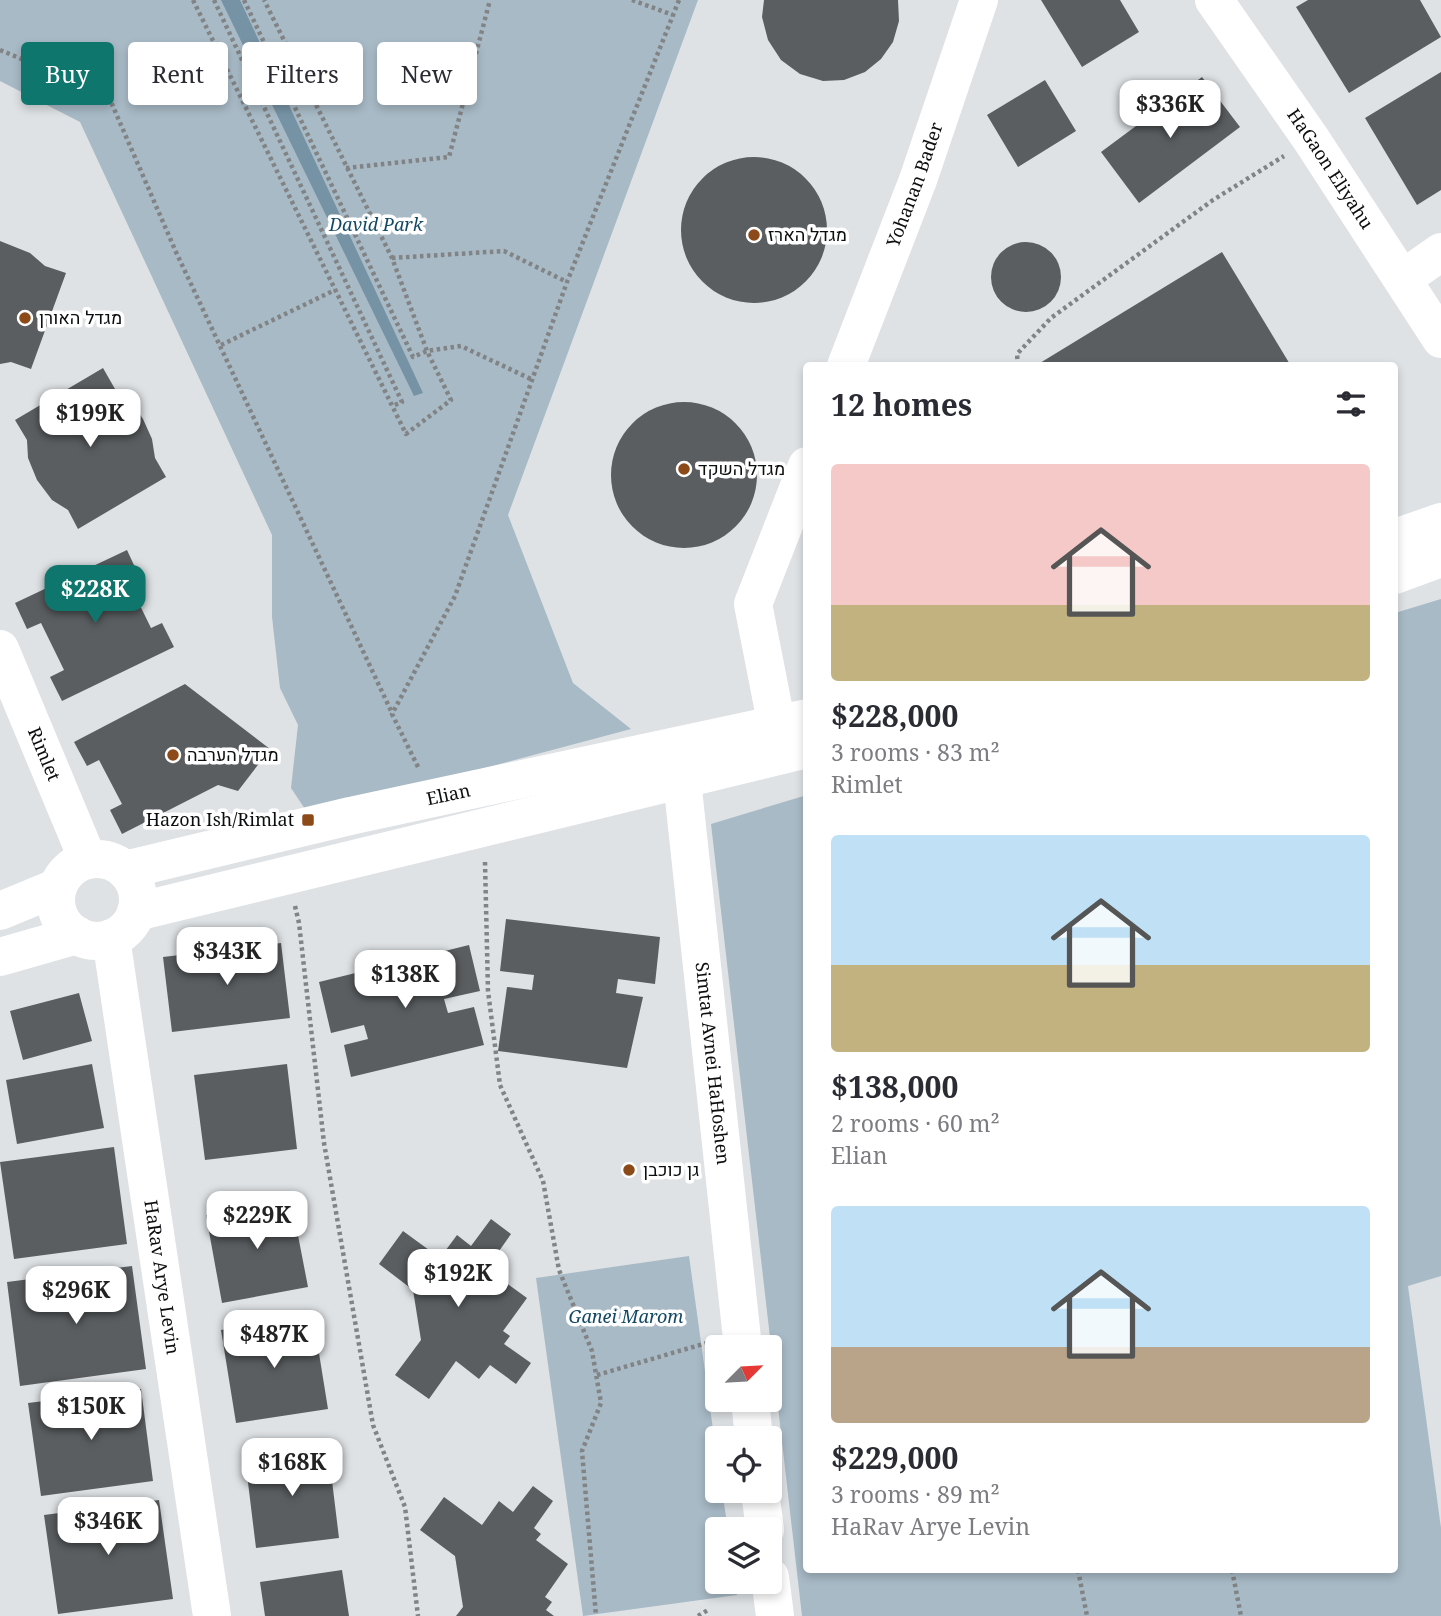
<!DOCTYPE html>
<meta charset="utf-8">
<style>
body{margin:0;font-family:"Noto Serif",Heebo,serif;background:#f7f7f7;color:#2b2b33;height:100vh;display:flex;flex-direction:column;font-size:26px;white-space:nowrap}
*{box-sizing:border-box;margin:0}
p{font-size:23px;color:#7c7c81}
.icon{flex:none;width:38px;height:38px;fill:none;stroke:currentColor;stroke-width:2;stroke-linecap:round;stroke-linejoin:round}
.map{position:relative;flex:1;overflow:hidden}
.side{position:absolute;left:803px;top:362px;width:595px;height:1211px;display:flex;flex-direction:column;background:#fff;border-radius:7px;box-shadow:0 4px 10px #0003}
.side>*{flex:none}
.guide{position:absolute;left:21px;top:42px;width:665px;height:63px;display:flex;gap:14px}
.needle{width:46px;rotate:66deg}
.buttons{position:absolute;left:705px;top:1335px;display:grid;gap:14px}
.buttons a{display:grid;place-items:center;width:77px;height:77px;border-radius:7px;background:#fff;box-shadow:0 4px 10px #0003;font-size:35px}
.price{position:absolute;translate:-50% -60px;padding:0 16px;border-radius:14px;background:#fff;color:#222;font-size:23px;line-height:46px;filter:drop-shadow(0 2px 4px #0008)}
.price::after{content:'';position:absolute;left:50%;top:42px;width:21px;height:16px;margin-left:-10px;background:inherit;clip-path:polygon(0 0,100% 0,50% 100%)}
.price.active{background:#0f766e;color:#fff}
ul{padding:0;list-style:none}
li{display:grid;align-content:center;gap:14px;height:371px;padding:0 28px}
li span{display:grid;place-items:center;height:217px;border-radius:7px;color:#555}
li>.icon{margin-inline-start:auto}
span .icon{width:126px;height:126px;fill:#fffc;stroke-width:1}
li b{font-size:30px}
h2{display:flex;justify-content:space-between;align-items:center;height:84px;padding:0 28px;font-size:30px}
.tag{padding:0 24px;border-radius:7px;background:#fff;box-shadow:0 4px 10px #0003;font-size:24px;line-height:63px}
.tag.active{background:#0f766e;color:#fff}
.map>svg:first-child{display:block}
.green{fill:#a8bac6}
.water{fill:#7693a5}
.building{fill:#5a5e60}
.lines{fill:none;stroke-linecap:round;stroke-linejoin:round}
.path{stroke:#818385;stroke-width:4.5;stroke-dasharray:3.5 3.5;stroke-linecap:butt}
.minor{stroke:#fff;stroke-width:38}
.poi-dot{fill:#8c4a18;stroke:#fff;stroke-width:2.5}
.labels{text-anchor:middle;stroke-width:7;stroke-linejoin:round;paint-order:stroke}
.street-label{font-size:18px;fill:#0d0e0f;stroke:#fff}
.park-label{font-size:18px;font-style:italic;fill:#114864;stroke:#fff}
.poi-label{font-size:18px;fill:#0d0e0f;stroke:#fff;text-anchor:start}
</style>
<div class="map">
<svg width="1441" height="1616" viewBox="0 0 1441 1616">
<rect width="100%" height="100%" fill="#dee2e5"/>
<path class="green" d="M0,0H698L508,515L573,683L631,729L309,815L291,788L298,725L280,688L272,617V535L80,122L0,81Z
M1441,599V1276L1408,1286L1441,1528V1616H802L711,824L807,795V1570H1395V613Z
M689,1256L717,1458L718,1491H722L728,1529L718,1530V1582H735L737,1595L583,1616L536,1278Z"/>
<path class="water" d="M221,0H240L423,393L414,396Z"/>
<path class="building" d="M764,0H898L899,21L893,42L881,59L865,72L844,80L823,81L800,74L781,60L768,40L762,17Z
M1041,0H1120L1139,32L1082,67Z
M1308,0H1420L1441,37L1349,93L1296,7Z
M1441,72V190L1417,205L1365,118Z
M1202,77L1240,127L1139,203L1101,152Z
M1045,80L1076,131L1018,167L987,115Z
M681 230a73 73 0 1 1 146 0a73 73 0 1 1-146 0Z
M0,241L30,253L45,266L66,273L31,369L11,362L0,364Z
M991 277a35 35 0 1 1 70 0a35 35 0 1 1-70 0Z
M1222,252L1291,366H1035Z
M103,368L115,389L131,401L143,419L152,439L155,458L166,477L78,529L68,510L52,500L37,480L28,458L27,440L15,420Z
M611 475a73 73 0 1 1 146 0a73 73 0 1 1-146 0Z
M127,550L139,576L128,581L151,628L162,623L174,647L62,701L50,677L64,670L41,623L27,629L15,603Z
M185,684L270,749L238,791L218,785L122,834L110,810L122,804L99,760L87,766L74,742Z
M506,919L660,937L655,984L618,979L616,993L643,997L627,1068L498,1051L507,987L532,990L534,975L500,971Z
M281,943L290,1018L172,1032L163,957Z
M469,945L480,991L444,999L448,1013L474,1007L484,1045L351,1077L344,1045L368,1039L364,1025L331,1033L319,982Z
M79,993L92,1041L23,1060L10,1011Z
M92,1064L104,1128L17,1144L6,1080Z
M287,1064L297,1149L205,1160L194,1075Z
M114,1147L127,1244L14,1259L0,1162Z
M291,1199L308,1287L222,1303L206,1215Z
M491,1219L511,1234L492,1261L500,1267L494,1274L527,1298L503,1331L510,1336L504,1344L531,1363L516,1384L490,1365L479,1379L456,1361L429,1399L395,1375L421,1340L413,1290L379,1264L403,1231L440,1258L457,1235L471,1246Z
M132,1266L146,1369L20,1386L7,1282Z
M313,1316L328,1409L236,1423L221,1330Z
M141,1389L153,1481L41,1496L28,1403Z
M328,1448L339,1538L256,1548L245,1458Z
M533,1486L553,1501L534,1528L541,1534L536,1540L568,1564L545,1597L552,1602L546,1610L554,1616H456L463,1607L455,1556L420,1530L444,1497L482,1525L499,1501L513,1512Z
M159,1500L173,1599L58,1614L44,1515Z
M342,1570L349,1616H265L260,1582Z"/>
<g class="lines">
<path class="path" d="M193,0L406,434L451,400L427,351L392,258L264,0
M214,0L402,402L392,406
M244,0L413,357L427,351L461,346L533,380
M632,0L673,15
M0,50L108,95L176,252L392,713
M346,168L449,157L490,0
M392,258L504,251L567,282
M221,345L335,290
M1018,366L1017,354L1051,318L1213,200L1284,156
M418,767L392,714L455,596L567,282L679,0
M485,862L488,991L500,1085L543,1181L559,1270L592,1351L601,1403L582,1451L596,1616
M295,906L299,923L324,1143L373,1425L405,1507L418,1616
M597,1375L710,1342
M1078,1570L1087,1616
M1232,1570L1241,1616
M698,1616L708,1610"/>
<g class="minor">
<path id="s1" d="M1214,0L1311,139L1441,339"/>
<path d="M1404,278L1441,252"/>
<path id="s2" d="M846,366L918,180L979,0"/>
<path d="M1395,538L1441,522"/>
<path d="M1395,575L1441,558"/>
<path id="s3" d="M0,649L88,860"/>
<path d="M782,752L753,604L807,466"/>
<path id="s4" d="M682,780L743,1348"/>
<circle cx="97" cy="900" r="41"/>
<path id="s5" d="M125,870L350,816L807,718"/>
<path d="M0,911L58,887"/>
<path d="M136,912L807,749"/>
<path id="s6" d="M111,938L212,1616"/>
<path d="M0,957L77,935"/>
<path d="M750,1400L754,1438"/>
<path d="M760,1491L765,1530"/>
<path d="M770,1577L775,1616"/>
</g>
</g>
<g class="poi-dot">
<circle cx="754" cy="235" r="7"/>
<circle cx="25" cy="318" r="7"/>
<circle cx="684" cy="469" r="7"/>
<circle cx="173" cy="755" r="7"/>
<rect x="301" y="813" width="14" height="14" rx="3.5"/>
<circle cx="629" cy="1170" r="7"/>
</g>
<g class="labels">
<g class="street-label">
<text dy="6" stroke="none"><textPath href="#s1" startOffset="205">HaGaon Eliyahu</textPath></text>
<text dy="6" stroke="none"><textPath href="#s2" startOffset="194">Yohanan Bader</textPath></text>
<text dy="6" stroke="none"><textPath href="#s3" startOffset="114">Rimlet</textPath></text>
<text dy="6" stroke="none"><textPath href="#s5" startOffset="332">Elian</textPath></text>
<text dy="6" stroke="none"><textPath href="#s4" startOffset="285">Simtat Avnei HaHoshen</textPath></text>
<text dy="6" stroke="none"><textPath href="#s6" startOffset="343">HaRav Arye Levin</textPath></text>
</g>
<g class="park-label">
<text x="376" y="231">David Park</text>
<text x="626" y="1323">Ganei Marom</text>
</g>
<g class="poi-label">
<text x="768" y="241">מגדל הארז</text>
<text x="39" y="324">מגדל האורן</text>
<text x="698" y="475">מגדל השקד</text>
<text x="187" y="761">מגדל הערבה</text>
<text x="294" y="826" text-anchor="end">Hazon Ish/Rimlat</text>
<text x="643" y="1176">גן כוכבן</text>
</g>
</g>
</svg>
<div class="buttons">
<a><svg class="needle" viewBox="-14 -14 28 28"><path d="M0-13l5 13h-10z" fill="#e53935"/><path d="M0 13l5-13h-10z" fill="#7c7c81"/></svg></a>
<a><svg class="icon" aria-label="locate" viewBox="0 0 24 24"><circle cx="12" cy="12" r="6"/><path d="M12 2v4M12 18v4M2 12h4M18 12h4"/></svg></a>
<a><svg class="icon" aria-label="layers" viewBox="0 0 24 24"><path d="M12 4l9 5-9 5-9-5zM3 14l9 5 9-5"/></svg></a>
</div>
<b class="price" style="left:1170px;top:140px">$336K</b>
<b class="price" style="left:90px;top:449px">$199K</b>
<b class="price active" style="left:95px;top:625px">$228K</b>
<b class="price" style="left:227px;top:987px">$343K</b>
<b class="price" style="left:405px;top:1010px">$138K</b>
<b class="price" style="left:257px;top:1251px">$229K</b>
<b class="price" style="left:458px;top:1309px">$192K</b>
<b class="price" style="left:76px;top:1326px">$296K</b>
<b class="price" style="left:274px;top:1370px">$487K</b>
<b class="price" style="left:91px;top:1442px">$150K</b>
<b class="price" style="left:292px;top:1498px">$168K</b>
<b class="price" style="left:108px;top:1557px">$346K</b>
<div class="guide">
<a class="tag active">Buy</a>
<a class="tag">Rent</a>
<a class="tag">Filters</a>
<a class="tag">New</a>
</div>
<section class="side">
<h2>12 homes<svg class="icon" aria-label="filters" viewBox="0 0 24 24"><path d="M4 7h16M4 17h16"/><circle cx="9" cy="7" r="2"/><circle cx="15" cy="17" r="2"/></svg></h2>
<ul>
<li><span style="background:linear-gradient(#f6c9c9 65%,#c2b280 0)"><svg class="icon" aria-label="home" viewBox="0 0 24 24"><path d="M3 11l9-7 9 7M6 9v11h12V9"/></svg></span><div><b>$228,000</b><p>3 rooms · 83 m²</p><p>Rimlet</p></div></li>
<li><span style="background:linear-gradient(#bfe0f5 60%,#c2b280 0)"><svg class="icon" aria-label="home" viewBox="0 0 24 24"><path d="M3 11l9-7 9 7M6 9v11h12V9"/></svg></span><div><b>$138,000</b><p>2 rooms · 60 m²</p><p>Elian</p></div></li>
<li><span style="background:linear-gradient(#bfe0f5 65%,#b9a48a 0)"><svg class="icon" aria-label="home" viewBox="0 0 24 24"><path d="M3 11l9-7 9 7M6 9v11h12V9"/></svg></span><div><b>$229,000</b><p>3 rooms · 89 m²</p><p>HaRav Arye Levin</p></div></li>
</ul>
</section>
</div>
